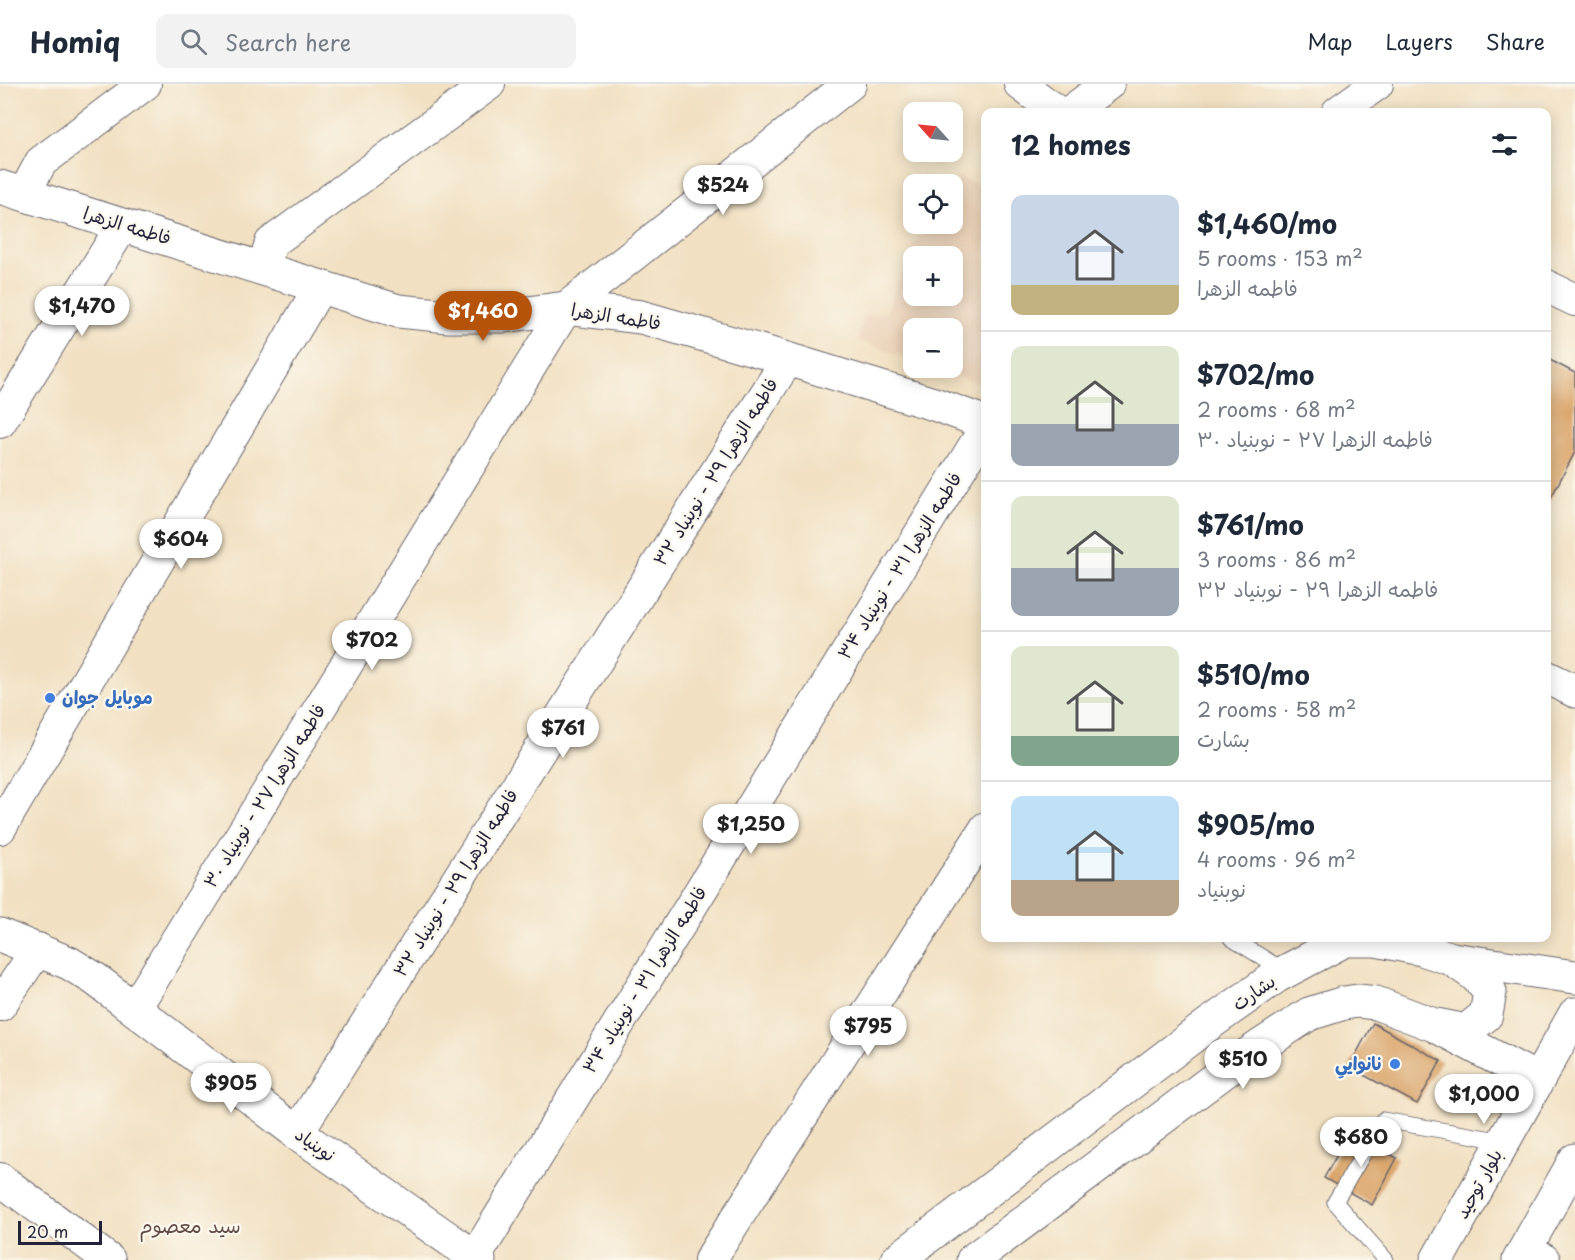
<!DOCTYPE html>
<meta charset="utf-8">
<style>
body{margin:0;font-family:"Playpen Sans","Playpen Sans Arabic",sans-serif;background:#f2f2f3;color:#1f2937;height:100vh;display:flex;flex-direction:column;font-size:22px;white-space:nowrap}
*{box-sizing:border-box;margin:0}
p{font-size:20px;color:#747a83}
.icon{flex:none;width:33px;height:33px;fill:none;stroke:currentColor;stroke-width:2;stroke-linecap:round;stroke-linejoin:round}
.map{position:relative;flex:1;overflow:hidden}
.drawer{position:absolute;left:981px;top:24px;width:570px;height:834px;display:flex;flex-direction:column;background:#fff;border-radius:12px;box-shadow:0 3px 15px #0003}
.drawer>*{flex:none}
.needle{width:39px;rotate:297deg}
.tools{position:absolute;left:903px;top:18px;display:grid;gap:12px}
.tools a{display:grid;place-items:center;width:60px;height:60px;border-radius:12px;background:#fff;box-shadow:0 3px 15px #0003;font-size:30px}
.scale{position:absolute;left:18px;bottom:15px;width:84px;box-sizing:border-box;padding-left:6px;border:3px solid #22223b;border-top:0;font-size:16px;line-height:21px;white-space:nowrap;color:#22223b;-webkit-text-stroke:4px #fbf7ec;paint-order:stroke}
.price{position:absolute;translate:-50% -51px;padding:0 14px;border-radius:21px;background:#fff;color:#222;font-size:20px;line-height:39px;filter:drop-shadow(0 2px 3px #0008)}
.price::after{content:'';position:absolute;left:50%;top:36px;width:18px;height:14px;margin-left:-9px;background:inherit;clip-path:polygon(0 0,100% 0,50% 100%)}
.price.selected{background:#b45309;color:#fff}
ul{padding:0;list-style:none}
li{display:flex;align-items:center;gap:18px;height:150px;padding:0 30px}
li+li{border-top:2px solid #e0e1e3}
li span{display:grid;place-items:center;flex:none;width:168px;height:120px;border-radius:12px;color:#555}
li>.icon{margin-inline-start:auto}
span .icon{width:72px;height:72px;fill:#fffc;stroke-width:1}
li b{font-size:26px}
h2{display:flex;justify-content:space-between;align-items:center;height:72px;padding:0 30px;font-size:26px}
header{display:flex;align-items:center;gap:36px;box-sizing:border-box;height:84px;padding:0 30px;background:#fff;border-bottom:2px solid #e0e1e3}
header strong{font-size:28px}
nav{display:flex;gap:33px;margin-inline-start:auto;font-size:21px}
.search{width:420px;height:54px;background:#f2f2f3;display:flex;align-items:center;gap:15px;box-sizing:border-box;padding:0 21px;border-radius:12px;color:#747a83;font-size:22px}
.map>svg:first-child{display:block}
.built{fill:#ebd2b8;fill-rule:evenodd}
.building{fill:#d59a59}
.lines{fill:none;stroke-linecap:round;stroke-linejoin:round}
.lane-casing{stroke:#6a646a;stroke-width:17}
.street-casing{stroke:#6a646a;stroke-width:34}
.secondary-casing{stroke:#6a646a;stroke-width:35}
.lane{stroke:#fff;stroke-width:15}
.street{stroke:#fff;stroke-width:32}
.secondary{stroke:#fff;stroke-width:33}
.shop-dot{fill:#3f7fe0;stroke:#fbf7ec;stroke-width:2}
.labels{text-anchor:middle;stroke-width:4.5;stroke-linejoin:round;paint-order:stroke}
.street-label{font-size:18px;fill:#22223b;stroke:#fbf7ec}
.shop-label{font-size:18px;font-weight:bold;fill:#366cbe;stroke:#fbf7ec;text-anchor:start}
.neighbourhood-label{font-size:20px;fill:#614c46;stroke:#fbf7ec}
</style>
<header>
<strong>Homiq</strong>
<div class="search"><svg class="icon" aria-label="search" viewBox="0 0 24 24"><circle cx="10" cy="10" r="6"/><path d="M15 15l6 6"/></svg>Search here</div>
<nav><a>Map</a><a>Layers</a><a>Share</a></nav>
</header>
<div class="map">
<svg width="1575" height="1176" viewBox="0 0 1575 1176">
<rect width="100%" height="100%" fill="#fbf7ec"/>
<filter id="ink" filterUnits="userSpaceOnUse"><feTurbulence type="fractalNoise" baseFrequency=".0167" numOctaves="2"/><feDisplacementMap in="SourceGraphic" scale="12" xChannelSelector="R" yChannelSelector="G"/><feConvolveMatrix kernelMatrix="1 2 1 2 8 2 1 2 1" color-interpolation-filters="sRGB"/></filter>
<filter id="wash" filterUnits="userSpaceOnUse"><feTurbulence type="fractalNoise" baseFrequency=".008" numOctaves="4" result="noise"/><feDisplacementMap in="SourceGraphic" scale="24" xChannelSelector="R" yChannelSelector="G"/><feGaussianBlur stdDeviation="1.35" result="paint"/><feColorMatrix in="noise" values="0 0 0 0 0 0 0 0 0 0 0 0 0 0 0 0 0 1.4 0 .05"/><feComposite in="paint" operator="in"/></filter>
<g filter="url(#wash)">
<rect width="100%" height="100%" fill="#f1e0c1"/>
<path class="built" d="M959,93L985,104V302L935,284H952V244H914L913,276L858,256L864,232L886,229L914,161L928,140H952L953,103ZM914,172H952V212H914Z"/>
<g id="blocks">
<path class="building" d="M1546,274L1575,289V368L1546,423Z
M1373,939L1441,977L1417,1020L1349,983Z
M1350,1048L1397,1074L1372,1121L1324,1094Z"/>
</g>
</g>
<g filter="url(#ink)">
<use href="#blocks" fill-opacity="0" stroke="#6a646a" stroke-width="1.5"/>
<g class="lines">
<g class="lane-casing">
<path id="lane" d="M1231,854L1286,888
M1386,1176L1335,1118L1383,1036L1504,1057"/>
</g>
<g class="street-casing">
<path id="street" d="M1020,0L1057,28
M1070,28L1108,0
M1338,28L1377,0
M24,110L41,78L145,0
M263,185L271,159L489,0
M1546,202L1575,216
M0,338L123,141
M0,744L320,203
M0,921L38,865
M135,924L566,224L850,0
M297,1049L788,275
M0,1095L109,1176
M1525,1165L1544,1176
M475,1173L986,343
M710,1176L986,744"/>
</g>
<g class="secondary-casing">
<path id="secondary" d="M0,103L398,227L449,232H504L566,224L641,233L774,271L937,321L986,339
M1546,593L1575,607
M0,851L69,879L95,895L297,1049L479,1176
M1436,941L1466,947L1486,931L1490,908L1476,892L1452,875
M897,1176L1209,940L1277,892L1345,856H1376L1422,865L1452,875L1575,893
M973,1176L1241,975L1309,930L1344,919L1358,917L1376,919L1434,941L1538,996
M1437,1176L1575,930
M1519,1176L1575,1076"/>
</g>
<use href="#lane" class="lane"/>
<use href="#street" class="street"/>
<use href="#secondary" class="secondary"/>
</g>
</g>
<g class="shop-dot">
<circle cx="50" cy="614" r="6"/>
<circle cx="1395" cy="980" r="6"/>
</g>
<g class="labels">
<g class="street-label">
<text transform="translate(127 142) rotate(17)" y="6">فاطمه الزهرا</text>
<text transform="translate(616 233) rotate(9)" y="6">فاطمه الزهرا</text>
<text transform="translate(716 388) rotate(-58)" y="6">فاطمه الزهرا ۲۹ - نوبنیاد ۳۲</text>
<text transform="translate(900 482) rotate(-58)" y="6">فاطمه الزهرا ۳۱ - نوبنیاد ۳۴</text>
<text transform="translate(265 712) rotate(-58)" y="6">فاطمه الزهرا ۲۷ - نوبنیاد ۳۰</text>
<text transform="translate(456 799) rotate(-58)" y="6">فاطمه الزهرا ۲۹ - نوبنیاد ۳۲</text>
<text transform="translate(645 896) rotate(-58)" y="6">فاطمه الزهرا ۳۱ - نوبنیاد ۳۴</text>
<text transform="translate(1254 909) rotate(-35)" y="6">بشارت</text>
<text transform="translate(315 1061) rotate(35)" y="6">نوبنیاد</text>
<text transform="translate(1479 1100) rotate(-61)" y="6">بلوار توحید</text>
</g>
<g class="shop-label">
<text x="62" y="620">موبایل جوان</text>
<text x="1383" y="986" text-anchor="end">نانواییِ</text>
</g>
<g class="neighbourhood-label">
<text x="190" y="1149">سید معصوم</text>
</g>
</g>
</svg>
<div class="tools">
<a><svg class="needle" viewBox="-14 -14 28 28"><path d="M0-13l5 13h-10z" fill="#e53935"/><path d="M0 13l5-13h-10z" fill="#747a83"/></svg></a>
<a><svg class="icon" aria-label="locate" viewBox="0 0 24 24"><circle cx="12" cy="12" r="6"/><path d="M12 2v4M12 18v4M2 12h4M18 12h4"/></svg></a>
<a>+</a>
<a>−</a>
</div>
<div class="scale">20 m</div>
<b class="price" style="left:723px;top:132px">$524</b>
<b class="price" style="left:82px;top:253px">$1,470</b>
<b class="price selected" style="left:483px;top:258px">$1,460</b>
<b class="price" style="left:181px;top:486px">$604</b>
<b class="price" style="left:372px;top:587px">$702</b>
<b class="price" style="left:563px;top:675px">$761</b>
<b class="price" style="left:751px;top:771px">$1,250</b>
<b class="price" style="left:868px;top:973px">$795</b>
<b class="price" style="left:1243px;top:1006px">$510</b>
<b class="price" style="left:231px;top:1030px">$905</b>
<b class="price" style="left:1484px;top:1041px">$1,000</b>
<b class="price" style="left:1361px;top:1084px">$680</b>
<section class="drawer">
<h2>12 homes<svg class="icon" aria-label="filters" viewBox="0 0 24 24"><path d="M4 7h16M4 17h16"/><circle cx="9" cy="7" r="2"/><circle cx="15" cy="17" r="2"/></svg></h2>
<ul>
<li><span style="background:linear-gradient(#c9d6e8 75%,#c2b280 0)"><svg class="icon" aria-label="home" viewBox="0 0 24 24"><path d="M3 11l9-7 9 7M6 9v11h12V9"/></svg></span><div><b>$1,460/mo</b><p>5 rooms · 153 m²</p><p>فاطمه الزهرا</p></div></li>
<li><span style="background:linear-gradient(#dfe7d0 65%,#9aa5b1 0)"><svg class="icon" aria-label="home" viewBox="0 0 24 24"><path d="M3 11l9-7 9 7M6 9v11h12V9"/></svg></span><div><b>$702/mo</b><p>2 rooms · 68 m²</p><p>فاطمه الزهرا ۲۷ - نوبنیاد ۳۰</p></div></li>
<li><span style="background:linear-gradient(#dfe7d0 60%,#9aa5b1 0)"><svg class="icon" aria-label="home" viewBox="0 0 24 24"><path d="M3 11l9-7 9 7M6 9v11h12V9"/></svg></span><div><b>$761/mo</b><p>3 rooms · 86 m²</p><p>فاطمه الزهرا ۲۹ - نوبنیاد ۳۲</p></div></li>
<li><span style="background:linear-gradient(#dfe7d0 75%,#7fa58c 0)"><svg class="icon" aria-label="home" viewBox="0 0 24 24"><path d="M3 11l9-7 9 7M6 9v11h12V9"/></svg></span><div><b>$510/mo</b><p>2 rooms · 58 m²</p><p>بشارت</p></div></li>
<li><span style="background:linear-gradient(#bfe0f5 70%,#b9a48a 0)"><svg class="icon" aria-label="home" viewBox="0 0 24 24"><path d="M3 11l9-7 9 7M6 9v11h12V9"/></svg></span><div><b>$905/mo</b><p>4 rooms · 96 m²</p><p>نوبنیاد</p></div></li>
</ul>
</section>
</div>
